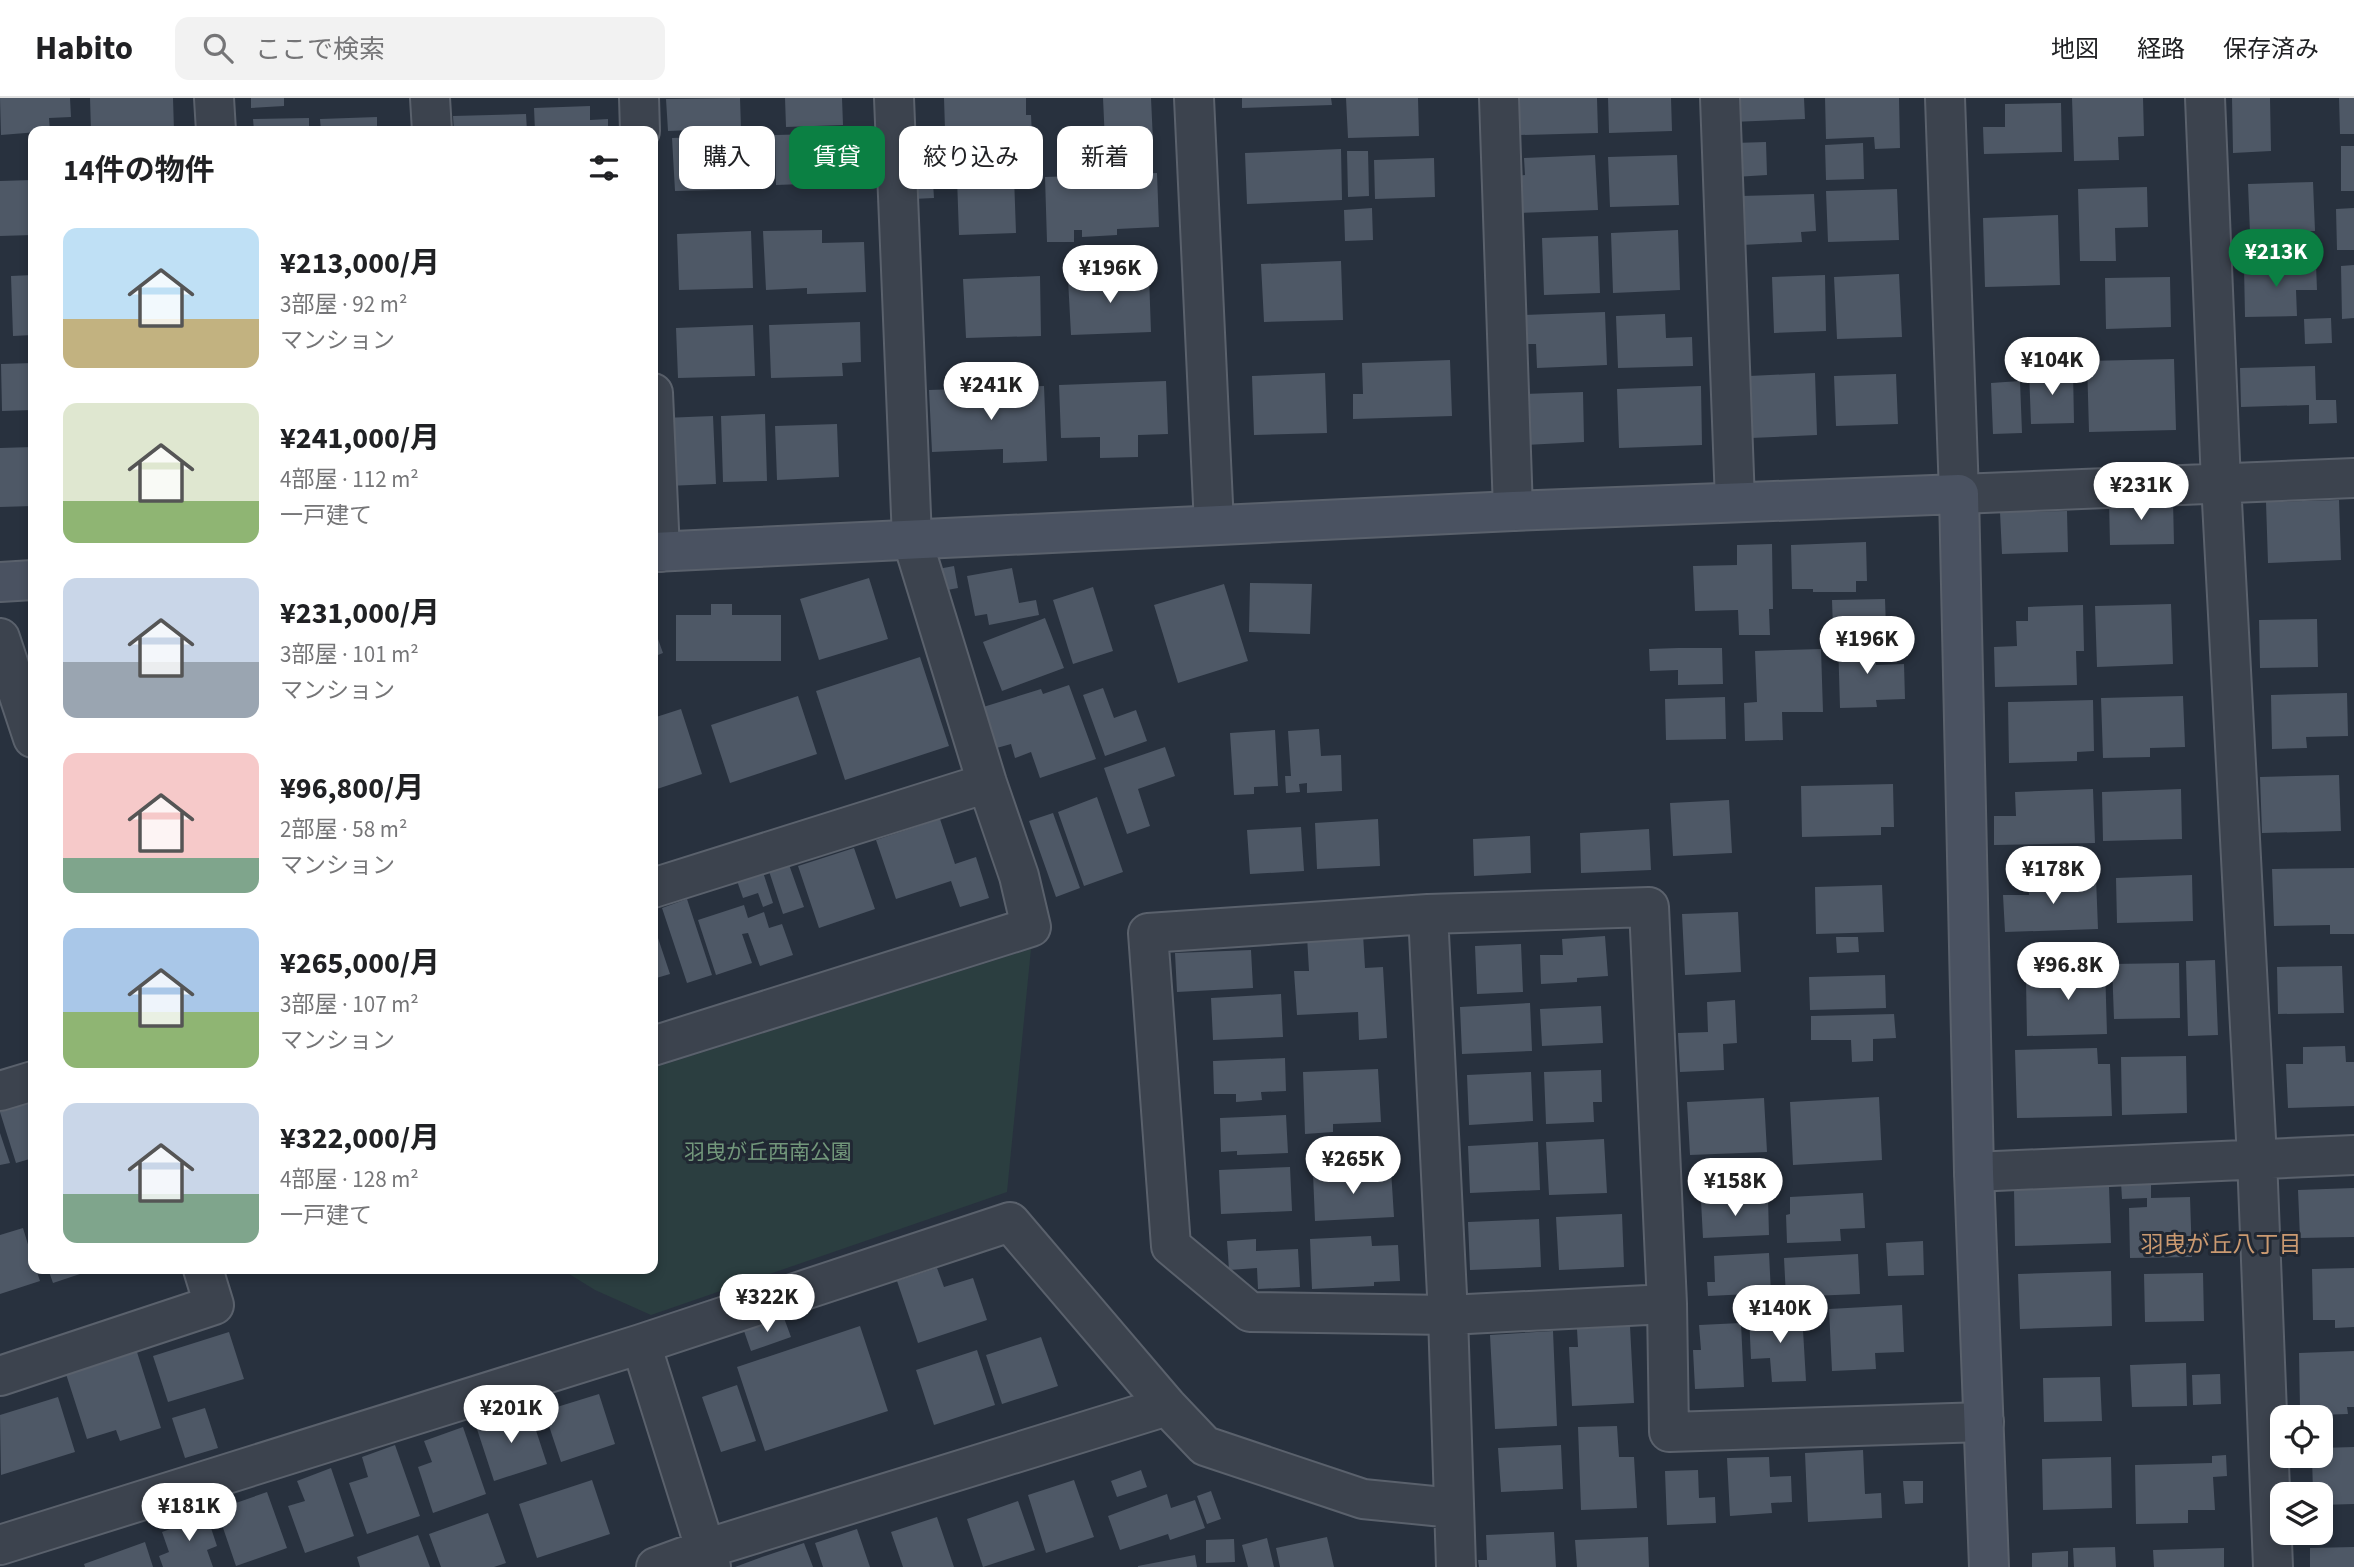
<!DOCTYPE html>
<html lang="ja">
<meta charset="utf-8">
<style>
body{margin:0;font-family:"Source Sans 3","Noto Sans JP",sans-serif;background:#f2f2f2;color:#202124;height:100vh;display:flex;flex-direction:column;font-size:26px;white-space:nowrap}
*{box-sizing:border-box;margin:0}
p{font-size:23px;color:#757577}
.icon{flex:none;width:38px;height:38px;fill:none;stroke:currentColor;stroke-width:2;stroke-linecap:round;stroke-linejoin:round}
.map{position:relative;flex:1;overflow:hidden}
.details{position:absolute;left:28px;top:28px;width:630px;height:1148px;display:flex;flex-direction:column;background:#fff;border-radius:14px;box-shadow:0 4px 10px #0003}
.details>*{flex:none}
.top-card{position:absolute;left:679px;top:28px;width:665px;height:63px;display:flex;gap:14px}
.tools{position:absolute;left:2270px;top:1307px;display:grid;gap:14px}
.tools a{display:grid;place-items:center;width:63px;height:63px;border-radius:14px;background:#fff;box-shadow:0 4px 10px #0003;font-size:35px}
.price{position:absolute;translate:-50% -60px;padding:0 16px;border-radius:24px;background:#fff;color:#222;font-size:23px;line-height:46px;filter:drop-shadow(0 2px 4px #0008)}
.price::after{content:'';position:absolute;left:50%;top:42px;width:21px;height:16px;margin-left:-10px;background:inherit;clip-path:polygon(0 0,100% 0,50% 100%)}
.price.current{background:#0b8043;color:#fff}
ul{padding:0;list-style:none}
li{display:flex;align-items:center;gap:21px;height:175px;padding:0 35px}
li span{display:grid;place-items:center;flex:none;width:196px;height:140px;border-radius:14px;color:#555}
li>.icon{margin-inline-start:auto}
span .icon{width:84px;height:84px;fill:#fffc;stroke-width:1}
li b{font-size:30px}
h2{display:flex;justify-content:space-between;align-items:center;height:84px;padding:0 35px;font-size:30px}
.pill{padding:0 24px;border-radius:14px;background:#fff;box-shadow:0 4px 10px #0003;font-size:24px;line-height:63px}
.pill.current{background:#0b8043;color:#fff}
header{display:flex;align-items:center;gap:42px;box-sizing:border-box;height:98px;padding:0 35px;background:#fff;border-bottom:2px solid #e0e0e0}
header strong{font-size:33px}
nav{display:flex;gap:38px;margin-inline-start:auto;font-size:24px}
.search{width:490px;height:63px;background:#f2f2f2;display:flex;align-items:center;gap:18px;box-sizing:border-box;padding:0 24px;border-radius:14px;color:#757577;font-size:26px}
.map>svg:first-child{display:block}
.green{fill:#2b3e40}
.building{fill:#4e5866}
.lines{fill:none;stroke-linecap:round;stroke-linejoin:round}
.street-casing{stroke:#5a616c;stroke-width:42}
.secondary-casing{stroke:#5a616c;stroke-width:42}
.street{stroke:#3c434e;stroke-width:38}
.secondary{stroke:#4a5261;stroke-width:38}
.labels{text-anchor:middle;stroke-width:6;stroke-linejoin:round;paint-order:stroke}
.park-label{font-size:21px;fill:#72977b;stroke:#212833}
.neighbourhood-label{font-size:23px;fill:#cb9a71;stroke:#212833}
</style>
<header>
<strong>Habito</strong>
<div class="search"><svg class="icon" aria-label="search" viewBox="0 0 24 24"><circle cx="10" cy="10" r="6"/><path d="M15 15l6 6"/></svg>ここで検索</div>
<nav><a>地図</a><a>経路</a><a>保存済み</a></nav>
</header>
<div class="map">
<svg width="2354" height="1469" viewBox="0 0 2354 1469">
<rect width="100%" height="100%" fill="#28313e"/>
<path class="green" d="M1031,851L1007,1094L651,1217L595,1192L561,1171H653V970Z"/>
<path class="building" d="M0,0H70L71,19L49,20L50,33L1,37Z
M90,0H173L174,33H91Z
M251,0H284V8L251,10Z
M740,0L741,30L668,33L666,1Z
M785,0H842L843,27L786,29Z
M944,0H1026V17H1031L1033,58L990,59L989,31L945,32Z
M1103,0H1151L1153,43L1105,44Z
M1242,0H1331L1332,7L1242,10Z
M1346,0H1418L1419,38L1348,40Z
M1519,0H1597L1598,35L1520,37Z
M1608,0H1671L1672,33L1609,35Z
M1741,0H1804L1805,21L1732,24V4H1741Z
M1825,0H1899L1900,50L1875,51L1874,39L1826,41Z
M2072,0H2143L2144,38L2118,39L2119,62L2074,63Z
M2232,0H2270L2271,53L2233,55Z
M2339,0H2354V36H2340Z
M2061,5L2062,54L1984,56L1983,29H2005V6Z
M590,8V22L608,21V33H535L534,10Z
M526,16L527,33H454L453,18Z
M377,19V33H321L320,21Z
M309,20V33H254L253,21Z
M856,35L858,84L776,87L775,37Z
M758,37L760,91L675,93L672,40Z
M1766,44L1767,77L1735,79L1734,45Z
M1863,45L1864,81L1826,82L1825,47Z
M2341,48H2354V93H2341Z
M1341,51L1342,102L1247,106L1245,55Z
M1347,53H1368L1369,98L1348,99Z
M1595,57L1598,112L1518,115L1516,78L1525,77L1524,60Z
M1677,57L1679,107L1610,109L1608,59Z
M1434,60L1435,99L1375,101L1374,62Z
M932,69L934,100L913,101L911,70Z
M1157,75L1159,129L1117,131V137L1082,139V132H1074V144H1047L1045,79Z
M1014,78L1016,135L959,137L957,80Z
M33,82V137L0,138V83Z
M2313,84L2315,133L2250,135L2248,86Z
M2147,89L2148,129L2115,130L2116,163H2080L2078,91Z
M1897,91L1899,142L1828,144L1826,93Z
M1814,96L1816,133L1801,134L1802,144L1742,147L1740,98Z
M1372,110L1373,142L1345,143L1344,112Z
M2354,110V152H2337L2336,111Z
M2058,117L2060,187L1985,189L1983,120Z
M822,132V145L864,144L866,194L807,196V190L766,192L763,133Z
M1678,132L1680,192L1613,195L1611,135Z
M751,133L753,190L679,192L677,136Z
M1598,138L1600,195L1544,197L1542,140Z
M1341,163L1343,222L1264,224L1261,166Z
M2316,166L2317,192H2296L2297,218L2245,219L2244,168Z
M2354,167V220L2342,221L2341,168Z
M1899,176L1902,239L1837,241L1834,179Z
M33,177V237L13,238L11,178Z
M1825,177L1826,233L1774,235L1772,179Z
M1040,178L1041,238L966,240L963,181Z
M1149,178L1151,234L1071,237L1068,181Z
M2170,179L2171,229L2106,231L2105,180Z
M1605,214L1607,267L1537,270L1536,246H1525L1524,217Z
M1665,216L1666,240L1692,239L1693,268L1618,270L1616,218Z
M2331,220L2332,245L2305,246L2304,221Z
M860,224L861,264L842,265L843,278L771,280L769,227Z
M753,227L755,278L678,280L676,230Z
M2174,261L2176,332L2089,334L2087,263Z
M1450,262L1452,318L1353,321V296H1363L1362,265Z
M33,265V312L2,313L1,266Z
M2315,268L2316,302H2336L2337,325L2309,326V307L2241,309L2240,270Z
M2073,272L2074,325L2031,326L2029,273Z
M1325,275L1327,335L1254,337L1252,278Z
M1815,275L1817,337L1751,340L1749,278Z
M1896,276L1898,326L1836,328L1834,278Z
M1166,283L1168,336L1138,337V359L1100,360V339L1061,340L1059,287Z
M2020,283L2022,335L1993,336L1991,285Z
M1044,288L1047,363L1003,365V351L932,354L929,292Z
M1701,288L1702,347L1619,350L1617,291Z
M1583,294L1584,344L1525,347L1524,296Z
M765,316L767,383L723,384L721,318Z
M713,318L716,386L666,388L663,320Z
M837,326L839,379L777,382L775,328Z
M33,349V408L0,409V350Z
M2173,402L2174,446L2110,447L2109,403Z
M2339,402L2341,462L2268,465L2266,404Z
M2067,413L2068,454L2002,456L2000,414Z
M1866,444L1867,483H1856V494H1813V491H1792L1791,447Z
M1772,446L1773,511H1769L1770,537H1739L1738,512L1695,513L1693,468L1737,467V447Z
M954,468L958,490L942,493L938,471Z
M1012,470L1019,505L1036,502L1039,517L989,527L987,516L975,518L967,478Z
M869,480L888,541L819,562L800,501Z
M1250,485L1312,486L1310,536L1249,534Z
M1224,486L1248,563L1178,585L1154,507Z
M1093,489L1113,553L1073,566L1053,502Z
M1885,501L1886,530L1833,531L1832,502Z
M711,506H732V517H781V563H676V517H711Z
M2171,506L2173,566L2097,569L2095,508Z
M2083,507L2084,553H2076L2077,587L1995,589L1994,549L2017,548L2016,523H2028V509Z
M1045,520L1064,570L1002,593L983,544Z
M2317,521L2318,569L2260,570L2259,522Z
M653,527L663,555L653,559Z
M1838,542H1875L1876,567L1904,566L1905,601L1876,602L1877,609L1840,610Z
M1678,550H1722L1723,586L1678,587V572L1650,573L1649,551Z
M1821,551L1823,614H1782L1783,642L1745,643L1744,605L1757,604L1755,553Z
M920,559L949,648L845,682L816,593Z
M1069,587L1096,661L1040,680L1031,654L1015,660L1011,646L993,651L980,610L1041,591L1043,596Z
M1103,590L1114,620L1136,612L1147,643L1105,658L1083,597Z
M2347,595L2348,638L2306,639L2307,650L2272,651L2271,597Z
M798,598L817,656L730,685L711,627Z
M2183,598L2185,649L2150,650V659L2103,660L2101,600Z
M1725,599L1726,641L1666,642L1665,601Z
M2093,602L2094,653L2077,654V663L2009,665L2008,604Z
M681,611L702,676L654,692L653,620Z
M1319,631L1321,658L1341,657L1342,693L1307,695V685L1299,686L1300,694L1286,695L1285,678H1291L1288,633Z
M1275,632L1278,688L1254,689V696L1234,697L1230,635Z
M1165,649L1175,678L1138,691L1150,728L1127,736L1104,670Z
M2339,677L2341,733L2262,735L2260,679Z
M1893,686L1894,729H1881V737L1802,739L1801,688Z
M2093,691L2095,745L1994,747V718H2016L2015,694Z
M2181,691L2182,741L2103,743L2102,694Z
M1097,699L1123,774L1084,788L1058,714Z
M1729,702L1732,755L1673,758L1670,705Z
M1053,715L1080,790L1056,799L1029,723Z
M940,721L955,766L976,759L989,800L960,809L951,783L896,801L876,742Z
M1378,721L1380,768L1317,771L1315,725Z
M1301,729L1304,773L1250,776L1247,732Z
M1649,731L1651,772L1581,775L1580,735Z
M1530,738L1531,775L1474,778L1473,741Z
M854,750L875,811L819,830L798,768Z
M787,761L804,809L783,816L767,767Z
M761,768L773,805L763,809L758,795L743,800L735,777Z
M2354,770V836H2330V827L2274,828L2272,771Z
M2192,777L2193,823L2117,825L2116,780Z
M2096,779L2098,831L2005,834L2003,797H2029L2028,780Z
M1882,787L1884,834L1816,836L1815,789Z
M687,801L712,877L687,885L662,810Z
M744,807L748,820L764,814L769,830L782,826L793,857L760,868L748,835L742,836L752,865L716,877L698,822Z
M1738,814L1741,874L1685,877L1682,816Z
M653,825L670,876L653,881Z
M1363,836L1365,870L1383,869L1387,940L1359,942L1358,914L1297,917L1294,873H1309L1307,838Z
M1605,838L1608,878L1577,880V884L1541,886L1540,857H1563L1562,841Z
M1836,839H1858L1859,854L1837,855Z
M1521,846L1523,894L1477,896L1475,848Z
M1251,852L1253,890L1177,894L1175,855Z
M2215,862L2218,937L2188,938L2186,863Z
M2179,865L2180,920L2114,921L2112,866Z
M2105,867L2107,936L2027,938L2026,881L2052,880V868Z
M2342,868L2344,915L2278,916L2277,869Z
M1885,877L1886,910L1810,912L1809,879Z
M1281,896L1283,939L1213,942L1211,900Z
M1735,902L1737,945L1723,946L1724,972L1680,974L1678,935L1708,934L1707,904Z
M1530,905L1532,953L1462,956L1460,909Z
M1601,908L1603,945L1542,948L1540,911Z
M1894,916L1896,940L1873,941V963L1852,964L1851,942H1811V918Z
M2345,948L2346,964H2354V1008L2288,1010L2286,966H2303V949Z
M2097,950L2098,966H2110L2112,1018L2017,1020L2015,952Z
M2186,958L2187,1015L2122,1017L2121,959Z
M1285,960L1286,993L1261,994L1262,1002L1236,1004V996H1214L1213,963Z
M1378,971L1381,1024L1333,1026V1034L1305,1036L1303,974Z
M1601,972L1602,1004H1593L1594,1024L1546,1026L1544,974Z
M1531,974L1533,1023L1469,1027L1467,977Z
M1879,999L1882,1062L1793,1067L1790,1004Z
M1764,1000L1767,1054L1690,1057L1687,1004Z
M33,1003V1060L16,1065L0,1014Z
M1286,1017L1288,1055L1237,1057V1053L1221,1054L1220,1020Z
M0,1035L10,1065L0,1067Z
M1604,1041L1607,1095L1549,1097L1546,1044Z
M1538,1044L1540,1092L1470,1095L1468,1048Z
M1290,1069L1292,1113L1221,1116L1219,1072Z
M1391,1072L1394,1119L1315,1123L1313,1076Z
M2121,1084H2151V1100L2190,1099L2192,1159L2130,1160L2129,1110L2147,1109V1100L2122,1101Z
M2109,1088L2111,1145L2015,1148L2014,1091Z
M2354,1090V1139L2300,1140L2298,1092Z
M1863,1095L1865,1130L1840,1131L1841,1143L1787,1145L1786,1117L1790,1116V1099Z
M1768,1100L1769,1137L1703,1140L1701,1103Z
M1622,1116L1624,1169L1559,1172L1556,1119Z
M1539,1121L1541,1169L1470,1172L1468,1124Z
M23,1130L33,1163V1171H36L40,1183L0,1196V1137Z
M1371,1138L1372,1148L1398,1147L1400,1183L1374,1184V1188L1312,1191L1310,1141Z
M1256,1141V1153L1298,1151L1300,1189L1258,1191L1257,1170L1229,1172L1227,1143Z
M1923,1143L1924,1177L1888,1178L1886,1145Z
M1769,1155L1771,1195L1708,1198L1707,1184H1715L1714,1158Z
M1858,1156L1860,1196L1786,1199L1784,1160Z
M937,1170L944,1189L973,1180L987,1222L918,1245L897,1183Z
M2354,1170V1229L2335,1230V1222H2313L2312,1171Z
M48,1171H78L80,1176L53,1185Z
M2111,1173L2112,1228L2020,1231L2018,1176Z
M2203,1175L2204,1223L2145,1224L2144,1176Z
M1902,1207L1904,1254L1875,1255L1876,1271L1832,1273L1829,1211Z
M1802,1215L1806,1283L1772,1284L1770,1260L1751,1261L1749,1217Z
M784,1220L791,1239L751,1253L744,1233Z
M1741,1225L1744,1289L1695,1291L1693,1252H1701L1699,1227Z
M860,1228L888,1313L765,1353L737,1269Z
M1630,1228L1634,1305L1572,1308L1569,1249H1578L1577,1231Z
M1553,1233L1557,1328L1495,1331L1490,1237Z
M229,1234L244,1281L168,1304L153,1258Z
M1041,1239L1058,1288L1002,1306L986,1257Z
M977,1252L995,1307L934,1327L916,1272Z
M2354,1253V1309H2347L2348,1316L2316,1317V1310H2300L2299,1255Z
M137,1254L161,1330L120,1343L116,1332L87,1341L66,1276Z
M2186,1265L2187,1308L2132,1309L2130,1267Z
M2220,1276L2221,1306L2193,1307L2192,1277Z
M2100,1279L2102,1323L2044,1324L2043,1280Z
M737,1287L756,1343L721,1354L702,1299Z
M599,1296L615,1346L561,1364L544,1313Z
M58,1299L75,1354L1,1377L0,1317Z
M205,1310L218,1350L185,1360L172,1320Z
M529,1311L547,1366L494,1383L476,1328Z
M1617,1328L1619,1359H1634L1637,1410L1581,1412L1578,1329Z
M463,1329L486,1396L433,1415L418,1369L432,1364L424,1343Z
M395,1347L420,1418L367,1436L349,1385L368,1379L362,1359Z
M1561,1347L1563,1391L1501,1394L1498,1350Z
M2354,1349V1406L2320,1407V1396H2313L2312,1358H2320V1350Z
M1863,1352L1865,1396L1881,1395L1882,1420L1808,1424L1805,1355Z
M2226,1357L2227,1378L2213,1379L2215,1412H2188V1425L2136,1426L2135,1367L2212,1365V1358Z
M1769,1359L1770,1379L1791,1378L1792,1404L1771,1405L1772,1415L1730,1418L1727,1360Z
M2111,1359L2112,1410L2043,1412L2042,1361Z
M331,1370L354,1438L305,1455L288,1408L305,1403L297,1383Z
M1141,1372L1147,1389L1117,1399L1111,1383Z
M1698,1372L1699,1400L1715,1399L1716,1425L1667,1427L1665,1373Z
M592,1382L610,1436L537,1460L519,1406Z
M1074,1382L1094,1439L1046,1455L1028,1397Z
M1903,1383H1923V1405L1905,1406Z
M1211,1393L1221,1421L1207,1426L1197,1398Z
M267,1394L287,1450L236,1468L220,1421L236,1415L233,1406Z
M1167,1396L1171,1410L1195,1402L1205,1430L1170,1442L1168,1436L1120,1452L1108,1418Z
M1018,1403L1035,1452L983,1469L967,1421Z
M205,1412L217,1448L207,1452L213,1469H163L159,1458L169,1454L162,1434L184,1426L182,1420Z
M488,1415L506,1465L494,1469H441L429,1436Z
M937,1419L954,1469H903L891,1434Z
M857,1431L870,1469H823L815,1445Z
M1554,1434L1556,1469H1479L1478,1462H1487L1486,1437Z
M418,1437L430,1469H360L357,1459Z
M1327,1439L1334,1469H1280L1276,1450Z
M1648,1439L1649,1469H1577L1575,1442Z
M1267,1440L1274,1469H1248L1242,1447Z
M1234,1441L1235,1464L1206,1465V1442Z
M145,1444L153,1469H85L84,1466Z
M804,1445L813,1469H735L762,1459Z
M2115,1449L2116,1469H2074L2073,1450Z
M2354,1449V1469H2310V1450Z
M2224,1450V1469H2154L2153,1452Z
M2068,1453V1469H2032V1455Z
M1195,1457L1197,1469H1138V1468Z"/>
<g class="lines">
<g class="street-casing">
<path id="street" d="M214,0L216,33
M430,0L432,33
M639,0L640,33
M1194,0L1214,427
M1499,0L1513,413
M1720,0L1735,404
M1945,0L1959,396L2354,380
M2205,0L2221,385L2257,1060L2273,1469
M653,295L660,454
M0,540L33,640
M653,790L987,685
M1649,809L1667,1206L1448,1217L1250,1214L1171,1148L1148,835L1428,816Z
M1428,816L1448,1217L1456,1469
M653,948L1031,829L1019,778L987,685L912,441L894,0
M0,993L33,983
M1974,1074L2354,1057
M1667,1206L1669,1334L1984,1324
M641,1246L711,1469
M0,1278L214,1207L203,1171
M0,1447L641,1246L1010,1124L1167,1308L1205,1348L1363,1401L1453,1410
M656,1469L705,1451L1167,1308"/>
</g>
<g class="secondary-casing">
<path id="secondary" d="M653,454L1513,413L1959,396L1974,1074L1989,1469
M0,484L33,482"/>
</g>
<use href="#street" class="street"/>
<use href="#secondary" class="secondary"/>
</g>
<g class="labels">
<g class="park-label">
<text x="768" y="1061">羽曳が丘西南公園</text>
</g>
<g class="neighbourhood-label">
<text x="2221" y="1154">羽曳が丘八丁目</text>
</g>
</g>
</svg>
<div class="tools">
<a><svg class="icon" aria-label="locate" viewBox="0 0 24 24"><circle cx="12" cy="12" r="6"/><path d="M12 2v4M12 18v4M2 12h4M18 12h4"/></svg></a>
<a><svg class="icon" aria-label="layers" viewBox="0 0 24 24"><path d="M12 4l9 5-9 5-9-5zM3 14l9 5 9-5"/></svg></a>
</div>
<b class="price current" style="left:2276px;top:191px">¥213K</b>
<b class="price" style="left:1110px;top:207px">¥196K</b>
<b class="price" style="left:2052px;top:299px">¥104K</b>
<b class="price" style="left:991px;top:324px">¥241K</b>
<b class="price" style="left:2141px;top:424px">¥231K</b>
<b class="price" style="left:1867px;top:578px">¥196K</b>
<b class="price" style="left:2053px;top:808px">¥178K</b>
<b class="price" style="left:2068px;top:904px">¥96.8K</b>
<b class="price" style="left:1353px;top:1098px">¥265K</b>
<b class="price" style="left:1735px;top:1120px">¥158K</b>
<b class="price" style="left:767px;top:1236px">¥322K</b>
<b class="price" style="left:1780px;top:1247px">¥140K</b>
<b class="price" style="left:511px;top:1347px">¥201K</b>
<b class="price" style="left:189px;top:1445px">¥181K</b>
<div class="top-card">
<a class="pill">購入</a>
<a class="pill current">賃貸</a>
<a class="pill">絞り込み</a>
<a class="pill">新着</a>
</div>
<section class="details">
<h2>14件の物件<svg class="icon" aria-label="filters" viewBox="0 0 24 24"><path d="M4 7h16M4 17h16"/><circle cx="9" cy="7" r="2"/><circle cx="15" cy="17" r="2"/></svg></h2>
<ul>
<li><span style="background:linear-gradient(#bfe0f5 65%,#c2b280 0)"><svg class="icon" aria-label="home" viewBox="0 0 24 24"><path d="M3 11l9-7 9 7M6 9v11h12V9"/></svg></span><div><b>¥213,000/月</b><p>3部屋 · 92 m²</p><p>マンション</p></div></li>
<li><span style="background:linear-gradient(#dfe7d0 70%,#8fb573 0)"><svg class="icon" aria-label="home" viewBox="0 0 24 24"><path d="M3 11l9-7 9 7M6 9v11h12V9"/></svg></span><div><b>¥241,000/月</b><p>4部屋 · 112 m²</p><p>一戸建て</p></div></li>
<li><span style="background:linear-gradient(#c9d6e8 60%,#9aa5b1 0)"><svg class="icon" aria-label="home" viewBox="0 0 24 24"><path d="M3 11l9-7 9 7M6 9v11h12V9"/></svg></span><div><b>¥231,000/月</b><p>3部屋 · 101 m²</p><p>マンション</p></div></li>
<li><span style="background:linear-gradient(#f6c9c9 75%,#7fa58c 0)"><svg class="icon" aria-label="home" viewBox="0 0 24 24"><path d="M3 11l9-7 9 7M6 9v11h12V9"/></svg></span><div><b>¥96,800/月</b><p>2部屋 · 58 m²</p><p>マンション</p></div></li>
<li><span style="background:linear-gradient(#a9c7e8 60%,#8fb573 0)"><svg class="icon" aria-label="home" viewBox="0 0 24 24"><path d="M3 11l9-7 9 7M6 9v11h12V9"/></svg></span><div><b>¥265,000/月</b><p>3部屋 · 107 m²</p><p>マンション</p></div></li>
<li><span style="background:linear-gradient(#c9d6e8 65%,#7fa58c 0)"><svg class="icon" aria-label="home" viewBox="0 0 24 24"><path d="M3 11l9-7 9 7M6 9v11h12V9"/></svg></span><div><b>¥322,000/月</b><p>4部屋 · 128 m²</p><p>一戸建て</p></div></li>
</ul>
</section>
</div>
